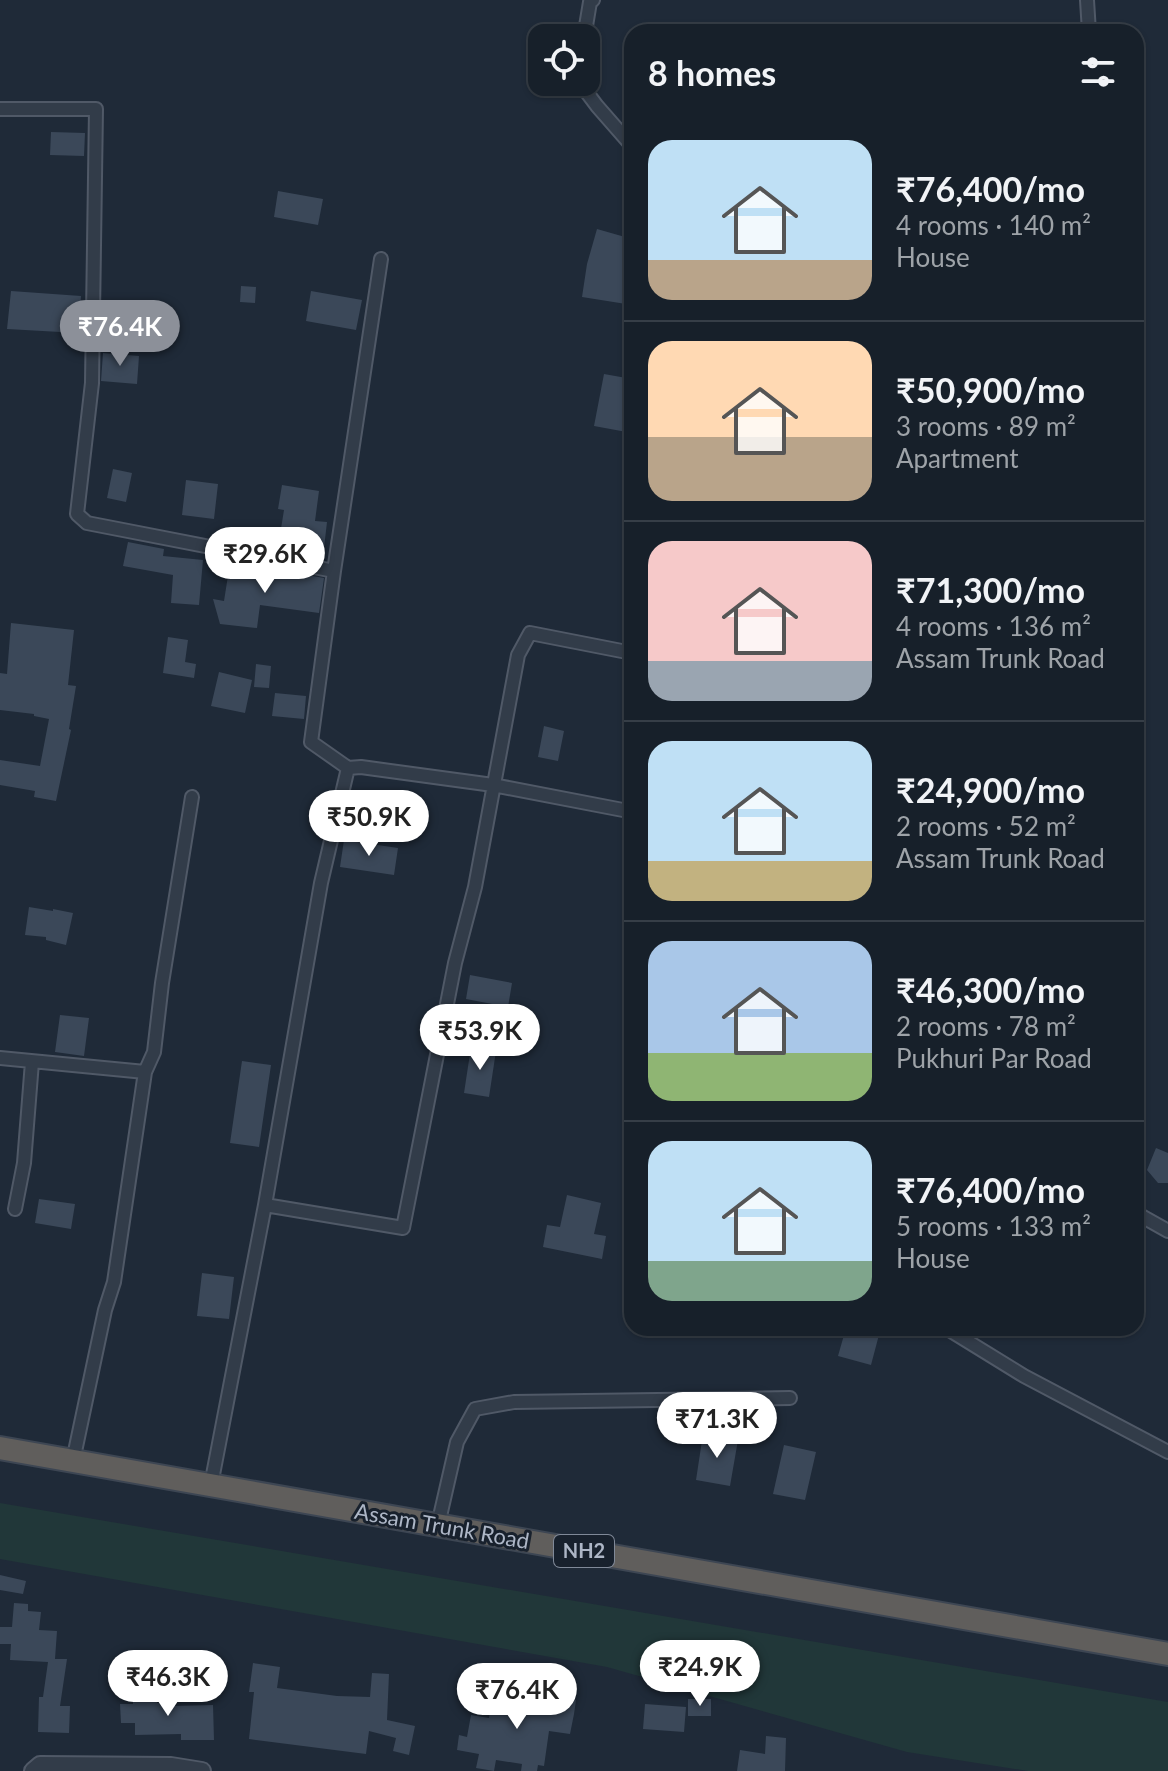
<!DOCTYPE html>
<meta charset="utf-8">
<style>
body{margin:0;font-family:Lato,sans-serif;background:#242d36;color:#f1f3f6;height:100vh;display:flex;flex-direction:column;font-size:30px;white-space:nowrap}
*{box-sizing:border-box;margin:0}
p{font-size:26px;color:#9ea3a8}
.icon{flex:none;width:44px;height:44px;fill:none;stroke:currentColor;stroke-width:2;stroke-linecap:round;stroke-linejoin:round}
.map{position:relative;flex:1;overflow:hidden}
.drawer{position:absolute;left:624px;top:24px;width:520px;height:1312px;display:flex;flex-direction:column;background:#17202a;border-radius:24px;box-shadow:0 2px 6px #0004,0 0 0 2px #363e47}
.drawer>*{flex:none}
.fabs{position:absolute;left:528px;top:24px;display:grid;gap:16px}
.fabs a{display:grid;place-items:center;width:72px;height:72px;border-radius:16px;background:#17202a;box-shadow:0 2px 6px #0004,0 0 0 2px #363e47;font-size:40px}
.price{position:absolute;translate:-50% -68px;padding:0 18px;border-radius:28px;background:#fff;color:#222;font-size:26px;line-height:52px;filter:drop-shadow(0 2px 4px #0008)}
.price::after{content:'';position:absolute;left:50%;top:48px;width:24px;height:18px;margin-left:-12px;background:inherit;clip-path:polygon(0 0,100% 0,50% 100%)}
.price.current{background:#8c9099;color:#fff}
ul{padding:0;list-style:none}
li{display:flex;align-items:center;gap:24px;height:200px;padding:0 24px}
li+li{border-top:2px solid #363e47}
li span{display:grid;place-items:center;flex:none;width:224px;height:160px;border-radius:24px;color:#555}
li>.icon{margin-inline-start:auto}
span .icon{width:96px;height:96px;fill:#fffc;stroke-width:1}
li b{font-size:34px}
h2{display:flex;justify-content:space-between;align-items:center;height:96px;padding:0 24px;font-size:34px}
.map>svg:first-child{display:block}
.green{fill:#213739}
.building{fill:#3b4859}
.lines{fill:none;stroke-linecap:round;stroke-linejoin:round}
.minor-casing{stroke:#505967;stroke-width:16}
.tertiary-casing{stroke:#505967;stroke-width:20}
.trunk-casing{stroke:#3d4653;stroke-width:26}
.minor{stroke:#323c49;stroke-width:12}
.tertiary{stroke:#323c49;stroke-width:16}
.trunk{stroke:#605e5c;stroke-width:22}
.labels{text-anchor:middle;stroke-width:6;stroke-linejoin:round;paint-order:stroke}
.shield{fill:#18212d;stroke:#808998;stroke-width:2}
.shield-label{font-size:20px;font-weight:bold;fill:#adb6c6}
.street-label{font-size:22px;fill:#adb6c6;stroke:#18212d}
</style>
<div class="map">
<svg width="1168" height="1771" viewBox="0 0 1168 1771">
<rect width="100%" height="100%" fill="#1f2a38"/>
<path class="green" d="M0,1503L1168,1702V1771H1028L907,1752L607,1667L0,1559Z"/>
<path class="building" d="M51,132L85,133L84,156L50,155Z
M278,191L323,199L318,225L274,217Z
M597,229L632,239V268L626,304L582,297L587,264Z
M241,286L256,287L255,303L240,302Z
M11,291L81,296L78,333L7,329Z
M311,291L362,300L356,330L306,321Z
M103,353L139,356L137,384L101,381Z
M604,374L632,379V433L594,426Z
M113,469L132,473L126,502L107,498Z
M186,480L218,484L214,519L182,515Z
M282,485L319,491L315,521L327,522L324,548L279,541L284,510L278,509Z
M128,542L164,549L163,556L203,560L199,605L171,603L173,575L123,566Z
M230,563L261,567L260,573L300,579L301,574L324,578L319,613L260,605L257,628L220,624L213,599L224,601Z
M11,623L74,630L68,685L76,686L69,729L71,730L56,801L34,797L35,791L0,785V760L40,766L49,719L34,716V714L0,710V673L7,674Z
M168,637L188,640L185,662L196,664L194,678L163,673Z
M256,664L271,666L269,688L254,687Z
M219,672L252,680L245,713L211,706Z
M275,693L306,696L304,719L272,716Z
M544,726L564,731L558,761L538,757Z
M344,840L398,848L394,875L340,867Z
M29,907L53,911V909L73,913L66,945L46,940V937L25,935Z
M470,975L512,983L508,1007L466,999Z
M60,1015L89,1018L84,1056L55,1052Z
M471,1047L496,1051L489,1097L464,1093Z
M242,1061L271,1065L259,1147L230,1143Z
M1156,1148L1168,1153V1183H1158L1147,1170Z
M567,1195L601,1203L594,1234L606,1236L602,1259L543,1247L547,1225L560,1227Z
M39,1199L75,1204L71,1229L35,1223Z
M202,1273L234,1277L229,1319L197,1316Z
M846,1328H870L880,1331L871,1365L838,1356Z
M703,1434L738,1440L730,1486L696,1480Z
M784,1445L816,1452L805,1500L773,1494Z
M0,1575L26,1581L23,1594L0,1590Z
M14,1603L28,1604V1611L41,1612L39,1630L57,1631L55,1659H67L60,1706H70L69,1733L38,1732L39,1697H43L48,1662L10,1660L11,1644H0V1627H12Z
M253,1663L280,1667L277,1688L337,1696L370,1697L372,1673L389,1674L387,1720L415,1726L409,1755L393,1751L396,1738L369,1731L366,1754L249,1739L254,1692H249Z
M552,1688L566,1690L565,1698L576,1700L574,1714L570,1734L549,1731L544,1766L538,1765L537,1771H521L522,1764L496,1760L494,1771L476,1768L479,1754L457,1750L459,1735L467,1737L471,1715L489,1718L492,1695L519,1699L518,1703L550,1710Z
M157,1691V1703L169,1702L170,1706L213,1705L214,1740H181V1734L135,1735V1723H121L120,1704H133V1692Z
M688,1699H711V1716H688Z
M645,1704L686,1707L684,1732L643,1729Z
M766,1736L786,1738L785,1771H737L740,1750L765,1754Z"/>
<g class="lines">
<g class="minor-casing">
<path id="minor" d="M1087,0L1089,32
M584,38L590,2L593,0
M579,82L597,106L632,146
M0,109H96L92,383L77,514L87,523L334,571
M381,259L334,571L311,742L348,768L361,767L493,785L623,810
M0,1058L145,1072
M265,1205L403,1228L455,963L475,887L518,655L530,633L632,653
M15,1209L24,1163L32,1062
M1136,1213L1168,1231
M946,1328L1024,1376L1168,1452
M73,1461L105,1310L114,1282L145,1072L154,1052L162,983L192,797
M211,1485L265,1205L321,883L348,768
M438,1525L457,1442L475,1409L514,1402L790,1398"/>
</g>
<g class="tertiary-casing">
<path id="tertiary" d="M33,1771L40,1765L171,1766L202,1771"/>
</g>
<g class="trunk-casing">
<path id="trunk" d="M0,1448L1168,1654"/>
</g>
<use href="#minor" class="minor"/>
<use href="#tertiary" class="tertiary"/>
<use href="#trunk" class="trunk"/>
</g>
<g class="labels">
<rect class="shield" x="554" y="1535" width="60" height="32" rx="6"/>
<g class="shield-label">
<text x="584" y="1558">NH2</text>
</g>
<g class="street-label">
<text transform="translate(442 1526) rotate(10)" y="8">Assam Trunk Road</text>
</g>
</g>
</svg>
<div class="fabs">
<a><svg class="icon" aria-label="locate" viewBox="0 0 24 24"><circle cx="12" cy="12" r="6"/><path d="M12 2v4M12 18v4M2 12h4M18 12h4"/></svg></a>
</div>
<b class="price current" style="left:120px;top:368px">₹76.4K</b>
<b class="price" style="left:265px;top:595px">₹29.6K</b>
<b class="price" style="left:369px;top:858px">₹50.9K</b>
<b class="price" style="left:480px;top:1072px">₹53.9K</b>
<b class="price" style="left:717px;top:1460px">₹71.3K</b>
<b class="price" style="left:700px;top:1708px">₹24.9K</b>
<b class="price" style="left:168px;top:1718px">₹46.3K</b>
<b class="price" style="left:517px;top:1731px">₹76.4K</b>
<section class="drawer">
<h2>8 homes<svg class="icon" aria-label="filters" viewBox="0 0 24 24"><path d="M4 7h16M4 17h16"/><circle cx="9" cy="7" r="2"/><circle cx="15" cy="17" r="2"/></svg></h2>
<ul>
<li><span style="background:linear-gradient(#bfe0f5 75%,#b9a48a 0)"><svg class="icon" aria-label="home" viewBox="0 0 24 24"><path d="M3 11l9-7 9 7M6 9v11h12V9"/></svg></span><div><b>₹76,400/mo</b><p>4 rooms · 140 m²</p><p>House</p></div></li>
<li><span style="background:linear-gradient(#ffd9b3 60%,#b9a48a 0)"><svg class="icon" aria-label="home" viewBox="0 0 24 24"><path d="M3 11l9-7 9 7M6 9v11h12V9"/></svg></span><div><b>₹50,900/mo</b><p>3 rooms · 89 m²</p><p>Apartment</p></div></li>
<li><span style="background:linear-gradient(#f6c9c9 75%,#9aa5b1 0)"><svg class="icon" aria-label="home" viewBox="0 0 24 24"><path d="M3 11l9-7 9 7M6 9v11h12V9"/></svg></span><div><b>₹71,300/mo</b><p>4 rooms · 136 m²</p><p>Assam Trunk Road</p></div></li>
<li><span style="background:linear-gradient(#bfe0f5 75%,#c2b280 0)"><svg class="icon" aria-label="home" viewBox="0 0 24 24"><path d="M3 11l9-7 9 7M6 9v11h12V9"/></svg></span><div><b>₹24,900/mo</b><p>2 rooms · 52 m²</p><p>Assam Trunk Road</p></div></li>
<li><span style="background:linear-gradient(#a9c7e8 70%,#8fb573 0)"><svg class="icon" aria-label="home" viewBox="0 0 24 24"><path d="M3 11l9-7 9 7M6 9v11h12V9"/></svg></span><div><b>₹46,300/mo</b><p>2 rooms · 78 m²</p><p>Pukhuri Par Road</p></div></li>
<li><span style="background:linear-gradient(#bfe0f5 75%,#7fa58c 0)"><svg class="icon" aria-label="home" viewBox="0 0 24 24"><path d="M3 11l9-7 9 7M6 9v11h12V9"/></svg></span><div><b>₹76,400/mo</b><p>5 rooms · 133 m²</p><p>House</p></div></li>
</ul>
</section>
</div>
